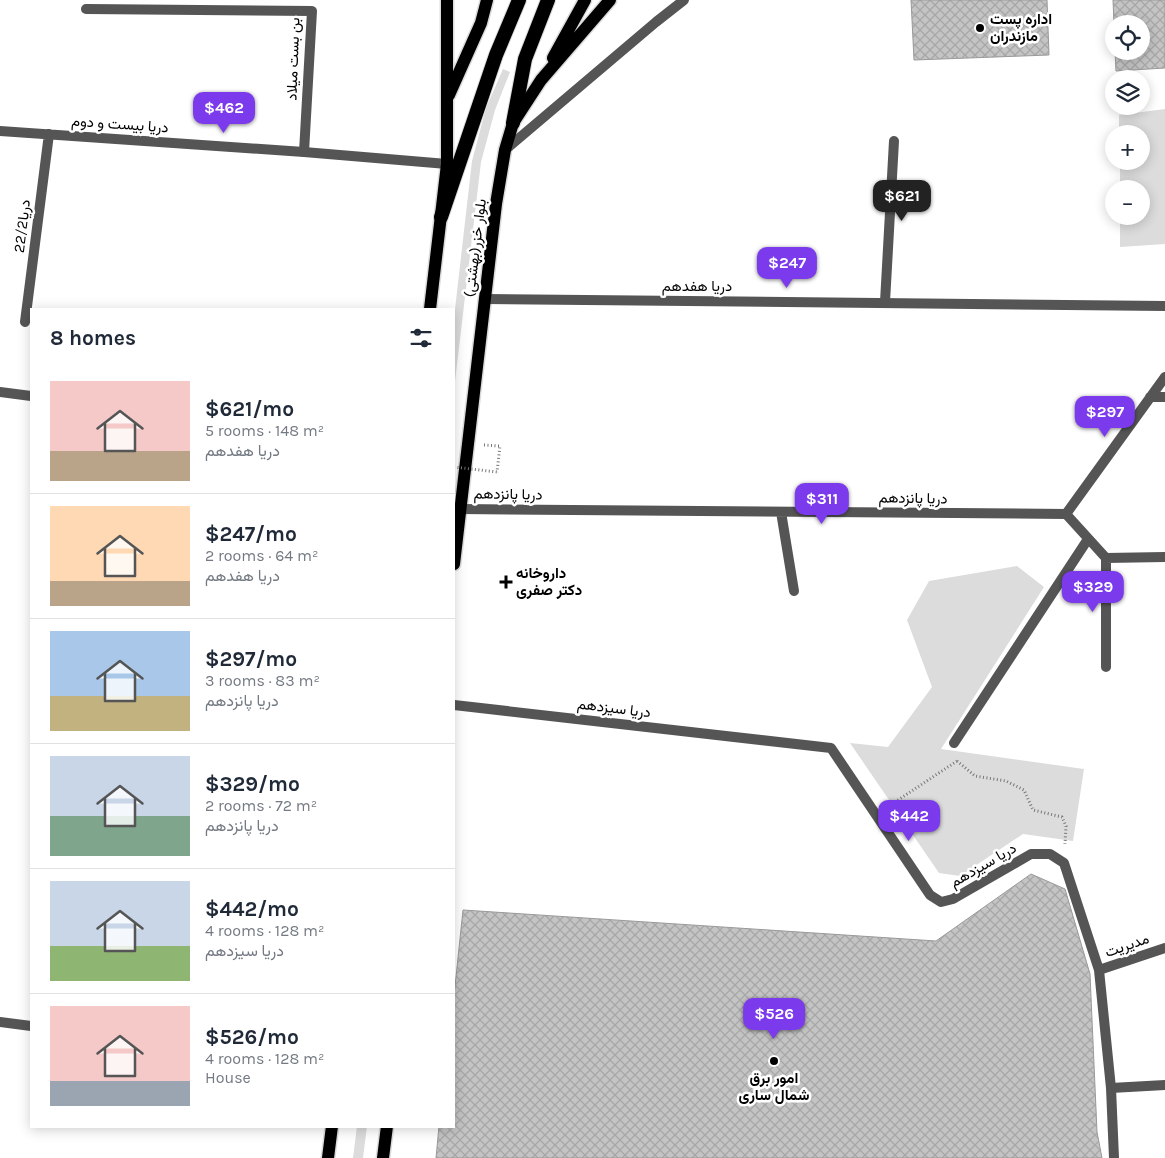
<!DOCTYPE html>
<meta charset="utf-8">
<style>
body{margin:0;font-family:Karla,Vazirmatn,sans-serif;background:#f2f2f3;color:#1f2937;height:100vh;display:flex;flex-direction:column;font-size:19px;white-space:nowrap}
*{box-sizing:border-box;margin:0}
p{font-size:16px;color:#747a83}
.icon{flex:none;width:28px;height:28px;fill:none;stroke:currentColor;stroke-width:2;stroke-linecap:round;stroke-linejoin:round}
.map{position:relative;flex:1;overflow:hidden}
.drawer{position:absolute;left:30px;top:308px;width:425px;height:820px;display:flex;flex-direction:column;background:#fff;border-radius:0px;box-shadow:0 2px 12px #0003}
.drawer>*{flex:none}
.controls{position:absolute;left:1105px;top:15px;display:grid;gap:10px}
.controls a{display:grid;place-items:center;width:45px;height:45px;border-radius:50%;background:#fff;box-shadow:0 2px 12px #0003;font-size:25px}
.price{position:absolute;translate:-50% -42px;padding:0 11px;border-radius:10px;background:#7c3aed;color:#fff;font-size:16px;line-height:32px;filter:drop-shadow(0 1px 2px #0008)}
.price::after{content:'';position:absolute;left:50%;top:30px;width:15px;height:11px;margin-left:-8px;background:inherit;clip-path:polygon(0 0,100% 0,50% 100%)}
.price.selected{background:#222;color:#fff}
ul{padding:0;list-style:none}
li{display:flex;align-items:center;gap:15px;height:125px;padding:0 20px}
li+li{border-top:1px solid #e0e1e3}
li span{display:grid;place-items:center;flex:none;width:140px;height:100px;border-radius:0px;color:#555}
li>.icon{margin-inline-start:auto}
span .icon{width:60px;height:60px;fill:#fffc;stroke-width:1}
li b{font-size:21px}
h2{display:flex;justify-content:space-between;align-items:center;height:60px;padding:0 20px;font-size:21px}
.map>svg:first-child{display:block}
.green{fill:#dcdcdc}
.building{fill:url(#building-cross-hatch);stroke:#999}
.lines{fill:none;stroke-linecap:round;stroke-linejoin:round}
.primary-casing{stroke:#dbdbdb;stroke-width:15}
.trunk-casing{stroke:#dbdbdb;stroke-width:16}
.path{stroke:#777;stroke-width:3;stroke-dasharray:1 2.5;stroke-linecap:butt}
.service{stroke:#555;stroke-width:10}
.minor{stroke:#555;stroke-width:10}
.primary{stroke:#000;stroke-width:12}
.trunk{stroke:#000;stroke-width:14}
.path-bridge{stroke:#777;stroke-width:3;stroke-dasharray:1 2.5;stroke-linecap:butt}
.poi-dot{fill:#000;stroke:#fff;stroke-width:2}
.labels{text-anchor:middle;stroke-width:5;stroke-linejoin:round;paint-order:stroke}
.poi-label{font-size:15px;font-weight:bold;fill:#000;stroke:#fff;text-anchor:start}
.street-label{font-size:15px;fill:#000;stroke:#fff}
</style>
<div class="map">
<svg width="1165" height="1158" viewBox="0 0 1165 1158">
<defs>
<pattern id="building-cross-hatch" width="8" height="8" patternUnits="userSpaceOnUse" patternTransform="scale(1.25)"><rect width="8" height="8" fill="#c4c4c4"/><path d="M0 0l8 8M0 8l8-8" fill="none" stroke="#a7a7a7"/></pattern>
</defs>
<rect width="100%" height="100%" fill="#fff"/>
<path class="green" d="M503,69L510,72L495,110L481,162L454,390V318L472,161L486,108Z
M1165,109V244L1120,247V216H1141V189H1120V161H1141V134H1119V115Z
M1017,566L1044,587L941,749L1084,769L1073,841L1023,834L960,876L939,873L850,743L888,747L932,687L907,620L929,581Z
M357,1126H367L363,1158H353Z"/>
<path class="building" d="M911,0H1047L1049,55L914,60Z
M1113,0H1165V68L1116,71L1115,51H1141V24H1114Z
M1031,874L1065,889L1090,974L1097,1132L1102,1158H436L439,1126H454V996L463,910L936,941Z"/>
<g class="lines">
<g class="primary-casing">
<path id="primary" d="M553,58L585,0
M449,95L481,23L487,0
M430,309L447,164V0
M454,564L496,204L505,150L513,123L541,80L610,0
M328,1158L332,1126
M383,1158L387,1126"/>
</g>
<g class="trunk-casing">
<path id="trunk" d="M513,123L525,59L548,0
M441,217L496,55L519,0"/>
</g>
<path class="path" d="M484,445L500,446L497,472
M957,761L975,776L1006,781L1024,790L1033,810L1062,817L1066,826L1065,844
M889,806L957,761V759"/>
<path class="service" d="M86,9L312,11L304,152
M505,150L656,22L684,0
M0,392L31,396"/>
<path class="minor" d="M0,131L304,152L447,164
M485,299L1165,306
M885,302L894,141
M25,322L49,134
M1150,397H1165
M460,509L1066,514L1106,558L1165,557
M781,512L794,591
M1066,514L1165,377
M1106,558V667
M454,705L831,748L930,895L941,902L953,899L1031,854H1050L1064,863L1099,970L1111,1088L1114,1158
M954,743L1088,539
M1099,970L1165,948
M0,1022L31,1026
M1111,1088L1165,1085"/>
<use href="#primary" class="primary"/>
<use href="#trunk" class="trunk"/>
<path class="path-bridge" d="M454,467L497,472"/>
</g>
<g class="poi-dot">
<circle cx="980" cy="28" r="5"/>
<path d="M503.5 574.5h5v5h5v5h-5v5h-5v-5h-5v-5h5z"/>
<circle cx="774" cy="1061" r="5"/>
</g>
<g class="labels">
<g class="poi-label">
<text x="990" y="24">اداره پست<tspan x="990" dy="17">مازندران</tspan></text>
<text x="516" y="578">داروخانه<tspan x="516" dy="17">دکتر صفری</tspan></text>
<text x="774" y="1083" text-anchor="middle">امور برق<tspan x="774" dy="17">شمال ساری</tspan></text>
</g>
<g class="street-label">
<text transform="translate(293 59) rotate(-88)" y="5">بن بست میلاد</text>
<text transform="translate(120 124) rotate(4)" y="5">دریا بیست و دوم</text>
<text transform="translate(22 226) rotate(-83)" y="5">دریا22/2</text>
<text transform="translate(475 248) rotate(-83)" y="5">بلوار خزر(بهشتی)</text>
<text x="697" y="291">دریا هفدهم</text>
<text transform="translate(508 494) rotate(1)" y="5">دریا پانزدهم</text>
<text transform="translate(913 498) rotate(1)" y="5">دریا پانزدهم</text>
<text transform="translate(614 708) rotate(7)" y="5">دریا سیزدهم</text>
<text transform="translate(983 865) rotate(-30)" y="5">دریا سیزدهم</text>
<text transform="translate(1127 945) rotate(-19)" y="5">مدیریت</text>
</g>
</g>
</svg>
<div class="controls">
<a><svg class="icon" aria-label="locate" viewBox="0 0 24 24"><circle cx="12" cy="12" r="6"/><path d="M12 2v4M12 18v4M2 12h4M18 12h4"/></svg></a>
<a><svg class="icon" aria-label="layers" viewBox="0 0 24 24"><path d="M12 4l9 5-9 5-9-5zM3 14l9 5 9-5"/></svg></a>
<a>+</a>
<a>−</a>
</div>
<b class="price" style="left:224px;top:134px">$462</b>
<b class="price selected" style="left:902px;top:222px">$621</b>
<b class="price" style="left:787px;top:289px">$247</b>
<b class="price" style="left:1105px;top:438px">$297</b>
<b class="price" style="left:822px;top:525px">$311</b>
<b class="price" style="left:1093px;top:613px">$329</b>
<b class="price" style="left:909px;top:842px">$442</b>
<b class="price" style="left:774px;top:1040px">$526</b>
<section class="drawer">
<h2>8 homes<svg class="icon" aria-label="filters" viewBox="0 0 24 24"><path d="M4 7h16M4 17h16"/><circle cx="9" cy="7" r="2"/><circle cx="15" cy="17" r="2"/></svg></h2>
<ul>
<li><span style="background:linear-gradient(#f6c9c9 70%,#b9a48a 0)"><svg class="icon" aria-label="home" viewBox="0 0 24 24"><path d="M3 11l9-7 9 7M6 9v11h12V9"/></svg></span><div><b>$621/mo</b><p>5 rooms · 148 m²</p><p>دریا هفدهم</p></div></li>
<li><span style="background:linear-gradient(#ffd9b3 75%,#b9a48a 0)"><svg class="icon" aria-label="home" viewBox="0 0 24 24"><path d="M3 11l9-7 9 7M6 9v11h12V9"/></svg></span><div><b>$247/mo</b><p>2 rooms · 64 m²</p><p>دریا هفدهم</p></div></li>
<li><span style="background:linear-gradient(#a9c7e8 65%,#c2b280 0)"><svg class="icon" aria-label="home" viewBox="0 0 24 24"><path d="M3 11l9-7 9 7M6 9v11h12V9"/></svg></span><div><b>$297/mo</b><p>3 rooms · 83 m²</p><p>دریا پانزدهم</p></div></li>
<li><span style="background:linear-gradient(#c9d6e8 60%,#7fa58c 0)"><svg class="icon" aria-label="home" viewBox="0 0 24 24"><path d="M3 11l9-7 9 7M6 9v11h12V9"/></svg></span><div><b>$329/mo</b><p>2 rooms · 72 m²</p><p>دریا پانزدهم</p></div></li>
<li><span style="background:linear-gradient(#c9d6e8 65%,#8fb573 0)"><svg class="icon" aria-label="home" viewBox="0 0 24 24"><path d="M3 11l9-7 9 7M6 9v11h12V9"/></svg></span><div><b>$442/mo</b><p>4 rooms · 128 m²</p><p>دریا سیزدهم</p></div></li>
<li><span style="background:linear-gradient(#f6c9c9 75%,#9aa5b1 0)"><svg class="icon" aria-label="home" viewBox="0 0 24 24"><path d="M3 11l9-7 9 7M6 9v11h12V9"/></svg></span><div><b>$526/mo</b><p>4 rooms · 128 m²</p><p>House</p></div></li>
</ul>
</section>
</div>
